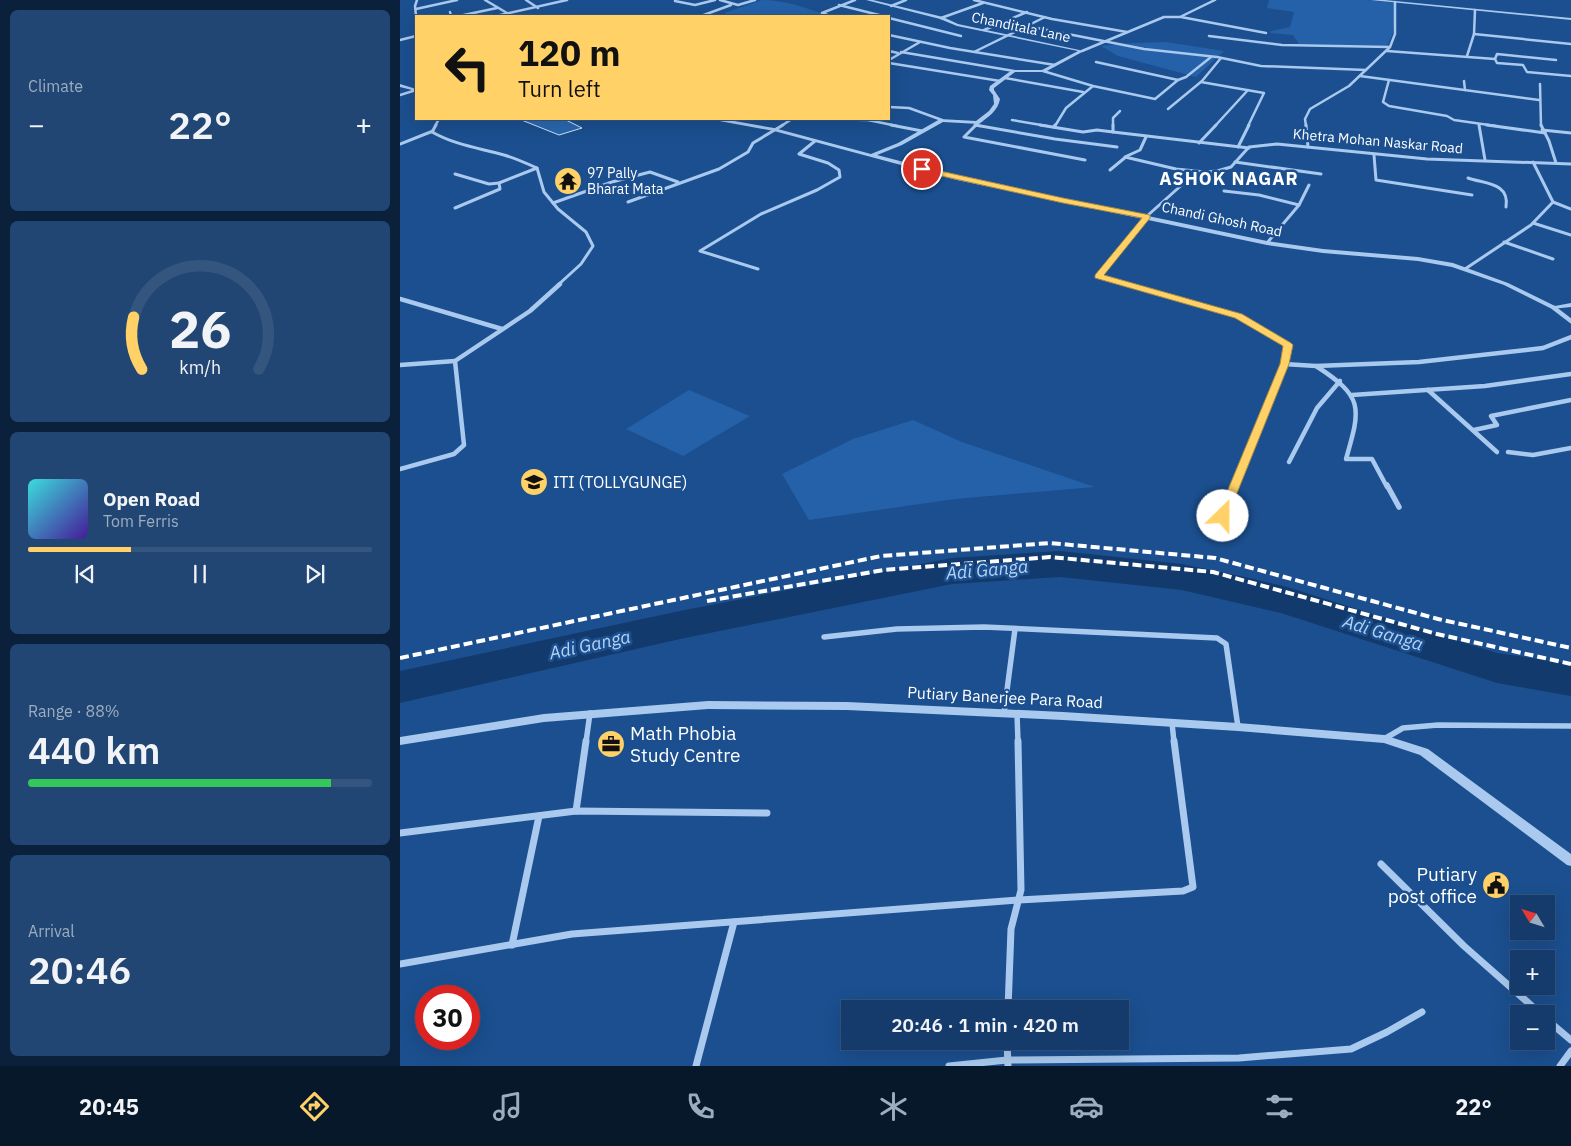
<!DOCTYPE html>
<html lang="en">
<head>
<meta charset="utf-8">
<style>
	body { margin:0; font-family:"IBM Plex Sans",sans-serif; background:#214673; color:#f1f3f6; height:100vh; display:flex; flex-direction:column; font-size:19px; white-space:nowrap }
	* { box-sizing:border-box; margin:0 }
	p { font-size:16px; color:#9dadc1 }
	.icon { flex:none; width:28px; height:28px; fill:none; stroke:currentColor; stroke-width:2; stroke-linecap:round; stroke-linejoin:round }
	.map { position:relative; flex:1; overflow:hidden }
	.side { display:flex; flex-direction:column; gap:10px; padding:10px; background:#0b203b; width:400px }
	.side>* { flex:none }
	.guide { position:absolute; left:15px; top:15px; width:475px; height:105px; border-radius:0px; box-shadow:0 5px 20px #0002,0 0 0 1px #33557e; background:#ffd166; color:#111; overflow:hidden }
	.needle { width:32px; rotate:308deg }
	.buttons { position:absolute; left:1110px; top:895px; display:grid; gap:10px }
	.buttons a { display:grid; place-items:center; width:45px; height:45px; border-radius:0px; background:#143b6b; box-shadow:0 5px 20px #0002,0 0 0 1px #33557e; font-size:25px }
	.speed { position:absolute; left:15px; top:985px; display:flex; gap:10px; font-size:25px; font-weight:700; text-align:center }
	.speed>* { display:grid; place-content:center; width:65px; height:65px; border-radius:50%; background:#143b6b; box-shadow:0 5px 20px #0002,0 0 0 1px #33557e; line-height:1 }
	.speed .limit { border:8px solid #d22; background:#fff; color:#111 }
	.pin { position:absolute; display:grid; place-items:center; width:42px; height:42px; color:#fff; margin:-21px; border:2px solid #fff; border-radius:50%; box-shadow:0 1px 5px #0007 }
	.me { position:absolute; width:55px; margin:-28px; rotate:23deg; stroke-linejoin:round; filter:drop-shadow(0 0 4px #0008) }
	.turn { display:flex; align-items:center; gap:18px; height:105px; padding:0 20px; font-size:22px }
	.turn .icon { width:65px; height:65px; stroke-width:2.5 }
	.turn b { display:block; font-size:35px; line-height:42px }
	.big { font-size:38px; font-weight:600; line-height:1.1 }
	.side .widget { flex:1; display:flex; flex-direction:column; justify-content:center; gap:8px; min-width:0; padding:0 18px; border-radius:8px; background:#214673 }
	.side .dial { align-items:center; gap:0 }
	.dial svg { height:130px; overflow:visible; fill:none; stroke:#33557e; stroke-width:7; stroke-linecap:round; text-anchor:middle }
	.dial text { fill:#f1f3f6; stroke:none }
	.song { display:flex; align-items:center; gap:15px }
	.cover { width:60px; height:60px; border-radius:8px; background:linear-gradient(135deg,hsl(180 70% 55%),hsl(260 70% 35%)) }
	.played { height:5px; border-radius:2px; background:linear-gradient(90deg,#ffd166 30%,#33557e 30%) }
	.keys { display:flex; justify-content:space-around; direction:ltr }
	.heat { display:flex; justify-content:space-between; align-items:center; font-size:28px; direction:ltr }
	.charge { height:8px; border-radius:4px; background:linear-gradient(90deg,#34c759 88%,#33557e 0) }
	.trip { position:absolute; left:441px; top:1000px; width:288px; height:50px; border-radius:0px; background:#143b6b; box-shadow:0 5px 20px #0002,0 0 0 1px #33557e; font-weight:600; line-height:50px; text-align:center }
	.tab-bar { display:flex; height:80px; justify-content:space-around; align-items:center; background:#08182b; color:#9dadc1 }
	.tab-bar .icon { width:35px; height:35px }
	.tab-bar .on { color:#ffd166 }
	.tab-bar b { font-size:22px; color:#f1f3f6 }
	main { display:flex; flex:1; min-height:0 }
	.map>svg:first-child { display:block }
</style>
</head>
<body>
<main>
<section class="side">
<div class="widget"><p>Climate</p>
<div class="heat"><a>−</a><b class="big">22°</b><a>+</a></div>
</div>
<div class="widget dial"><svg viewBox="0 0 100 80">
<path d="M14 69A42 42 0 1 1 86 69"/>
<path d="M14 69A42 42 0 0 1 9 37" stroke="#ffd166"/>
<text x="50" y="56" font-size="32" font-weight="700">26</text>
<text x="50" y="72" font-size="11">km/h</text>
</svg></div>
<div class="widget">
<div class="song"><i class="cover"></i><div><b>Open Road</b><p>Tom Ferris</p></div></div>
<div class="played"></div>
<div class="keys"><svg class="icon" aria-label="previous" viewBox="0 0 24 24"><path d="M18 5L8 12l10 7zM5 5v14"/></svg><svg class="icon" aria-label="pause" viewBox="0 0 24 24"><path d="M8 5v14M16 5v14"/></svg><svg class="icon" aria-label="next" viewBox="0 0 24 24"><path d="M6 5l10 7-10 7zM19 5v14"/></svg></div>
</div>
<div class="widget"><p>Range · 88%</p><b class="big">440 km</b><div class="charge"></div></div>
<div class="widget"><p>Arrival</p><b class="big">20:46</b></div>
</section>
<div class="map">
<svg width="1171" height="1066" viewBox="0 0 1171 1066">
	<rect width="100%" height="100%" fill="#1b4f8f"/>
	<!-- green -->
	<g fill="#2461a8">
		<path d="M362 0C385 0 407 8 429 16H331L324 13Z"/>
		<polygon points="869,0 965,0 996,3 993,33 987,46 899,44 893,35 870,33 871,31 890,27 894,12 867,8"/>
		<polygon points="766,42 824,51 796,77 718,56 701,46 732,43"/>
		<polygon points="289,390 350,416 283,456 226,429"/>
		<polygon points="513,420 562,442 695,487 555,499 409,520 382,474 453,439"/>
	</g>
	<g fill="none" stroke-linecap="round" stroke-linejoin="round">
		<!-- river -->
		<polygon fill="#123a6d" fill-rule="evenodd" points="660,551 782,564 845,577 887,587 1097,653 1171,664 1171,696 1097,683 881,613 782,590 660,577 552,584 280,639 0,703 0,671 280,611 552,558"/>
	</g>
	<!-- building -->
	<polygon fill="#2a66ad" stroke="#cfe3fa" points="119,119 164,119 182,128 159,135"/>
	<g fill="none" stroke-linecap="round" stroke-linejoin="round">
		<!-- minor-far4 -->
		<g stroke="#a9c9ee" stroke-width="2.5">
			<polyline points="85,0 107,13"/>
			<polyline points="126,0 138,8"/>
			<polyline points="320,0 338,5 355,0"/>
			<polyline points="574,0 652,19 727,32"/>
			<polyline points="275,1 295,5 315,0"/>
			<polyline points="439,5 483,16"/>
			<polyline points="491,6 506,0"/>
			<polyline points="16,9 57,0"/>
			<polyline points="50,12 51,16"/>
			<polyline points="16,16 15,6 17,0"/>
			<polyline points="59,16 97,8"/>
			<polyline points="96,16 167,0"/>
			<polyline points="301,16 331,5"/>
			<polyline points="430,16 422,13 455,0"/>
			<polyline points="781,17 866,33"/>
			<polyline points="489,18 561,36"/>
			<polyline points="541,18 583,3"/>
			<polyline points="627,26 744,49 817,57 861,66 966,70"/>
			<polyline points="584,30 627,12"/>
			<polyline points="1074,34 1171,44"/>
			<polyline points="489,35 550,48 655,65"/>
			<polyline points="809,36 882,45 990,47"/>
			<polyline points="0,40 16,36"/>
			<polyline points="489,51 498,53"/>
			<polyline points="682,51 764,17 780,17 815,0"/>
			<polyline points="987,51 1095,59"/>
			<polyline points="501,52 614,71"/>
			<polyline points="574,52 645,17"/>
			<polyline points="1067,56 1074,34 1075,10"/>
			<polyline points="489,60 520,42"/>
			<polyline points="1156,60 1097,54 1095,59 1097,63 1123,65 1127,72 1171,76"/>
			<polyline points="489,63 600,81"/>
			<polyline points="643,71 693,86 755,99 778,80 696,62"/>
			<polyline points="960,76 1139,100"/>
			<polyline points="605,78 683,92"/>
			<polyline points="778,80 786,77 811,57"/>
			<polyline points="989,80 983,102 989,106 1047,116 1054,120 1096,126"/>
			<polyline points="1064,81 1065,90"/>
			<polyline points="801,82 864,93 848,126"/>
			<polyline points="1140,84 1141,126"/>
			<polyline points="0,95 16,90"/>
			<polyline points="489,107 509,108 542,120"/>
			<polyline points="768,109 802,81 821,58"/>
			<polyline points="423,119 468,120 497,126"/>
			<polyline points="612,120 647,126"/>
			<polyline points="575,125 580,126"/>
			<polyline points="35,126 39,119"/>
			<polyline points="381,126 392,119"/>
			<polyline points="575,126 577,124"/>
			<polyline points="655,126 666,108 693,86"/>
			<polyline points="713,126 713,118 720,111"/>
			<polyline points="815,126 848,90"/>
			<polyline points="906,126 905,119 910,109 949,86 990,47 995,34 995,2"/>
		</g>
		<!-- minor-far3 -->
		<g stroke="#a9c9ee" stroke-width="3">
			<path d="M36 125 32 132C55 145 79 148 104 155 115 158 126 163 137 168L144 192 158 209 186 232 193 246 181 264 158 285"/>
			<polyline points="491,125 522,131"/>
			<polyline points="575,125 655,139 717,147"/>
			<polyline points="576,125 564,137 685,160"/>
			<polyline points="640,125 683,132 697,130 713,132 713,125"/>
			<polyline points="906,125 908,147"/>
			<polyline points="1079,125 1085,160"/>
			<polyline points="1087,125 1145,133"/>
			<polyline points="1141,125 1149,141 1156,163"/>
			<polyline points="654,127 655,125"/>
			<polyline points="1142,130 1171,133"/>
			<polyline points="713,132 849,148"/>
			<polyline points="799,143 816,125"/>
			<polyline points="0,144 33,131"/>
			<polyline points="838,147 849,125"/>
			<polyline points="974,155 976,180 1072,195"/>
			<polyline points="725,157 776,169 805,172 817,171 831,167 849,147 877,144 1027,159 1171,164"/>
			<polyline points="835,162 921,174"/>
			<polyline points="710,170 727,156 740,150 746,137"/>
			<polyline points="55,174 89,184 99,183"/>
			<path d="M1068 178C1084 184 1110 182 1106 207"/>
			<polyline points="824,191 859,195 899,205"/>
			<polyline points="228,202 319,169 348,152 353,143 383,125"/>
			<polyline points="1153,202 1171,209"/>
			<polyline points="153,203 212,182 250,172 278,182"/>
			<polyline points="55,208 100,189 99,183 137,168"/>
			<polyline points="1133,223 1171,235"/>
			<polyline points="1104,242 1153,259"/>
			<polyline points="867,243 899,205 909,185"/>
			<polyline points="358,269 300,251 361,214 417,190 440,177 439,170 428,163 399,154 415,141"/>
			<polyline points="1065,269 1131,225 1153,202 1133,162"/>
			<polyline points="729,285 698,276 747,216 785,182 793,171"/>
		</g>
		<!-- minor-far2 -->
		<g stroke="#a9c9ee" stroke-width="4.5">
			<polyline points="725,284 838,316 888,345 884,364 835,487"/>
			<polyline points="0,299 102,329"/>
			<polyline points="1154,308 1171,321"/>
			<polyline points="884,364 916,366 1019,362 1143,348 1171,337"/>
			<polyline points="0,365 55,361"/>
			<path d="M916 366C964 397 961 407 946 459H972L987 487"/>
			<polyline points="1028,390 1097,452"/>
			<polyline points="952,395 1085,386 1171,374"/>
			<polyline points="1074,430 1097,425 1091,416 1171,400"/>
			<polyline points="1108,452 1133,455 1171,448"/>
			<polyline points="889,462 917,408 940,381"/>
			<polyline points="0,469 54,454 64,445 55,361 130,311 160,284"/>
		</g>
		<!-- minor-far1 -->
		<g stroke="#a9c9ee" stroke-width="5.5">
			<polyline points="987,485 999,507"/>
			<polyline points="823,516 835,485"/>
			<polyline points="424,637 497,629 584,627 817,638 826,644 838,727"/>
			<polyline points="604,713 615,629"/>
			<polyline points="617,714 618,742"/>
			<polyline points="772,723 774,742"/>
			<polyline points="984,739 1003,728 1038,725 1171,726"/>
			<polyline points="186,742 190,713"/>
		</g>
		<!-- minor -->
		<g stroke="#a9c9ee" stroke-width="7">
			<polyline points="176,811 186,741"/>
			<polyline points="0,833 176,811 367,813"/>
			<polyline points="981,864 1064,946 1141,1014"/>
			<polyline points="112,945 139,816"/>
			<polyline points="0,964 172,934 619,900 783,891 793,887 774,741"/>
			<polyline points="608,1009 611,929 621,890 618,741"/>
			<polyline points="1146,1019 1171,1040"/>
			<polyline points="607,1041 608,1066"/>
			<polyline points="296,1066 334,922"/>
			<polyline points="549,1066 607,1060 839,1058 951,1049 987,1032 1022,1012"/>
			<polyline points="1160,1066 1171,1051"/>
		</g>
		<!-- tertiary -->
		<g fill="#a9c9ee" fill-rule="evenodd">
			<path d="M466 0H473L543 17 558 24 684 51 645 72H615L594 88V90L600 99C598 111 588 117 579 124L543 122 502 145 477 155 557 176 867 241 923 249 1018 257 1053 263 1108 283 1155 306 1171 303V307L1152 309 1104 285 1052 267 1018 261 923 253 867 245 557 180 374 131 314 120V119H323L374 128 471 154 498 143 540 119 576 121 589 111 594 104 593 95 589 90 590 86 612 70H642L678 51 557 26 540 19Z"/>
			<polygon points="970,0 985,0 1171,18 1171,20"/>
			<polygon points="0,84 16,89 16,91 0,87"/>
			<polygon points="308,701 447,702 663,712 838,723 984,735 1028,749 1171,854 1171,866 1167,865 1020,755 984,743 838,731 663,720 447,710 308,709 144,722 0,745 0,737 144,714"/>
		</g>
		<!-- rail -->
		<g stroke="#fff" stroke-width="4" stroke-dasharray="9 4" stroke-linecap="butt">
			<polyline points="307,601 484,570 650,557 813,572 1037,634 1171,664"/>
			<polyline points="0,658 481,556 650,543 815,558 1038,619 1171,648"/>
		</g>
	</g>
	<!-- route -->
	<polygon fill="#ffd166" stroke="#a68842" points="522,167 663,198 750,215 750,218 704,275 842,314 891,343 893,345 889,364 827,518 819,518 817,516 880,364 883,346 835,318 695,278 695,275 742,218 663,203 519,171 519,168"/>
	<!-- icons -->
	<defs>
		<g id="temple-disc" transform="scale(1.4375)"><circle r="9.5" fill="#ffd166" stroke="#1b4f8f"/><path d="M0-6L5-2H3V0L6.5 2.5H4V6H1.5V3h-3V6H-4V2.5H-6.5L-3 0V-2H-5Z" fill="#111"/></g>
		<g id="school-disc" transform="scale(1.4375)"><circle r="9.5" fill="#ffd166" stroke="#1b4f8f"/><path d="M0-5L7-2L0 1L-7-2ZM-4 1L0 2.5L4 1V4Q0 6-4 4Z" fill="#111"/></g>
		<g id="office-disc" transform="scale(1.4375)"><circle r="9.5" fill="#ffd166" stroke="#1b4f8f"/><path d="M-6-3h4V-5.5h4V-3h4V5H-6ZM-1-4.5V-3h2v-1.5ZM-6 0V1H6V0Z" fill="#111"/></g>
		<g id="civic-disc" transform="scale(1.4375)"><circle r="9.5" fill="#ffd166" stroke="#1b4f8f"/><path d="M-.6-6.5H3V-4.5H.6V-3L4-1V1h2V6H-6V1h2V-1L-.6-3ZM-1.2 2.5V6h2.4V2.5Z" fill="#111"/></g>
	</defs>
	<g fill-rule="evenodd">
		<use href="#temple-disc" x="168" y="181"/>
		<use href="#school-disc" x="134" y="482"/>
		<use href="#office-disc" x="211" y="744"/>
		<use href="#civic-disc" x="1096" y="885"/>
	</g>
	<g text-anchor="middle" stroke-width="5" stroke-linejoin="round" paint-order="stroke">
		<!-- far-street labels -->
		<g font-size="14" fill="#fff" stroke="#1b4f8f">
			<text transform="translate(621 27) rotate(12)" y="5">Chanditala Lane</text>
			<text transform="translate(978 141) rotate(5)" y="5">Khetra Mohan Naskar Road</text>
			<text transform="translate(822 219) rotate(12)" y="5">Chandi Ghosh Road</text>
		</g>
		<!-- far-poi labels -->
		<g font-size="14" fill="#fff" stroke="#1b4f8f" text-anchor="start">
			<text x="187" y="178">97 Pally<tspan x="187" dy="16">Bharat Mata</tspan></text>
		</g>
		<!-- poi labels -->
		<g font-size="16" fill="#fff" stroke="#1b4f8f" text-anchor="start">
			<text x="153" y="488">ITI (TOLLYGUNGE)</text>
		</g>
		<!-- street labels -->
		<g font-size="16" fill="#fff" stroke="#1b4f8f">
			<text transform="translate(605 697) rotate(3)" y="6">Putiary Banerjee Para Road</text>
		</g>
		<!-- far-district labels -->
		<g font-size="18" font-weight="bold" letter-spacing="1" fill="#fff" stroke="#1b4f8f">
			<text x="829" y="185">ASHOK NAGAR</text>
		</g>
		<!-- water labels -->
		<g font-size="18" font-style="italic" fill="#b5d3f5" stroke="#1b4f8f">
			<text transform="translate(587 570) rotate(-5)" y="6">Adi Ganga</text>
			<text transform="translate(983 633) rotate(17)" y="6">Adi Ganga</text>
			<text transform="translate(190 645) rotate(-12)" y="6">Adi Ganga</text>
		</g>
		<!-- near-poi labels -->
		<g font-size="19" fill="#fff" stroke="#1b4f8f" text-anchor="start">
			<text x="230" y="740">Math Phobia<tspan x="230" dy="22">Study Centre</tspan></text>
			<text x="1077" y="881" text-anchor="end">Putiary<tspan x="1077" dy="22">post office</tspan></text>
		</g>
	</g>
</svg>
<div class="buttons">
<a><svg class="needle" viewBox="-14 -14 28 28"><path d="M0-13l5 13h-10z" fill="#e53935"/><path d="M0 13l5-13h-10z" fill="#9dadc1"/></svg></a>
<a>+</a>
<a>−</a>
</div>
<div class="speed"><div class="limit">30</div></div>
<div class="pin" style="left:522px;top:169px;background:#d93025"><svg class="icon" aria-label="arrive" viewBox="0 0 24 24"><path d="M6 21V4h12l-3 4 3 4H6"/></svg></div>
<svg class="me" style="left:823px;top:516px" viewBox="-20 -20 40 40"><circle r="19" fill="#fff"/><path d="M0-13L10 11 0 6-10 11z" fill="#ffd166"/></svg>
<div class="trip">20:46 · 1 min · 420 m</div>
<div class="guide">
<div class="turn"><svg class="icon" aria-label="left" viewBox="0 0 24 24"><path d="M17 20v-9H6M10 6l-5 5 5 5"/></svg><div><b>120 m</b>Turn left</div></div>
</div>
</div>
</main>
<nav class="tab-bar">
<b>20:45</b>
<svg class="icon on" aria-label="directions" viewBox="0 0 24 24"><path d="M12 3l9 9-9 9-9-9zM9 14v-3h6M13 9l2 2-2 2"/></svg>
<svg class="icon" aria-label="music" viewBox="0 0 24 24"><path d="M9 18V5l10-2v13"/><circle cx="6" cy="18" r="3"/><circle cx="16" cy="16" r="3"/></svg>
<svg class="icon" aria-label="phone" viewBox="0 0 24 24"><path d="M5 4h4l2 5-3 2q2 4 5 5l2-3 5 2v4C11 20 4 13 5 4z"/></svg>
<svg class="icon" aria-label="climate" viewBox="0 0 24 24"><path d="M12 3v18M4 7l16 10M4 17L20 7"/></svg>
<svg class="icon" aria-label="car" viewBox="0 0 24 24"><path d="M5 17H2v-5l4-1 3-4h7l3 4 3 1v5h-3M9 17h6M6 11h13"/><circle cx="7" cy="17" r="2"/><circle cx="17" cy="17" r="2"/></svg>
<svg class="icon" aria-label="filters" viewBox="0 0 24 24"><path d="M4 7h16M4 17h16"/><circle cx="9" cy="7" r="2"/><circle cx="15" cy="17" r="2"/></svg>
<b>22°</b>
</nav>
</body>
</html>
